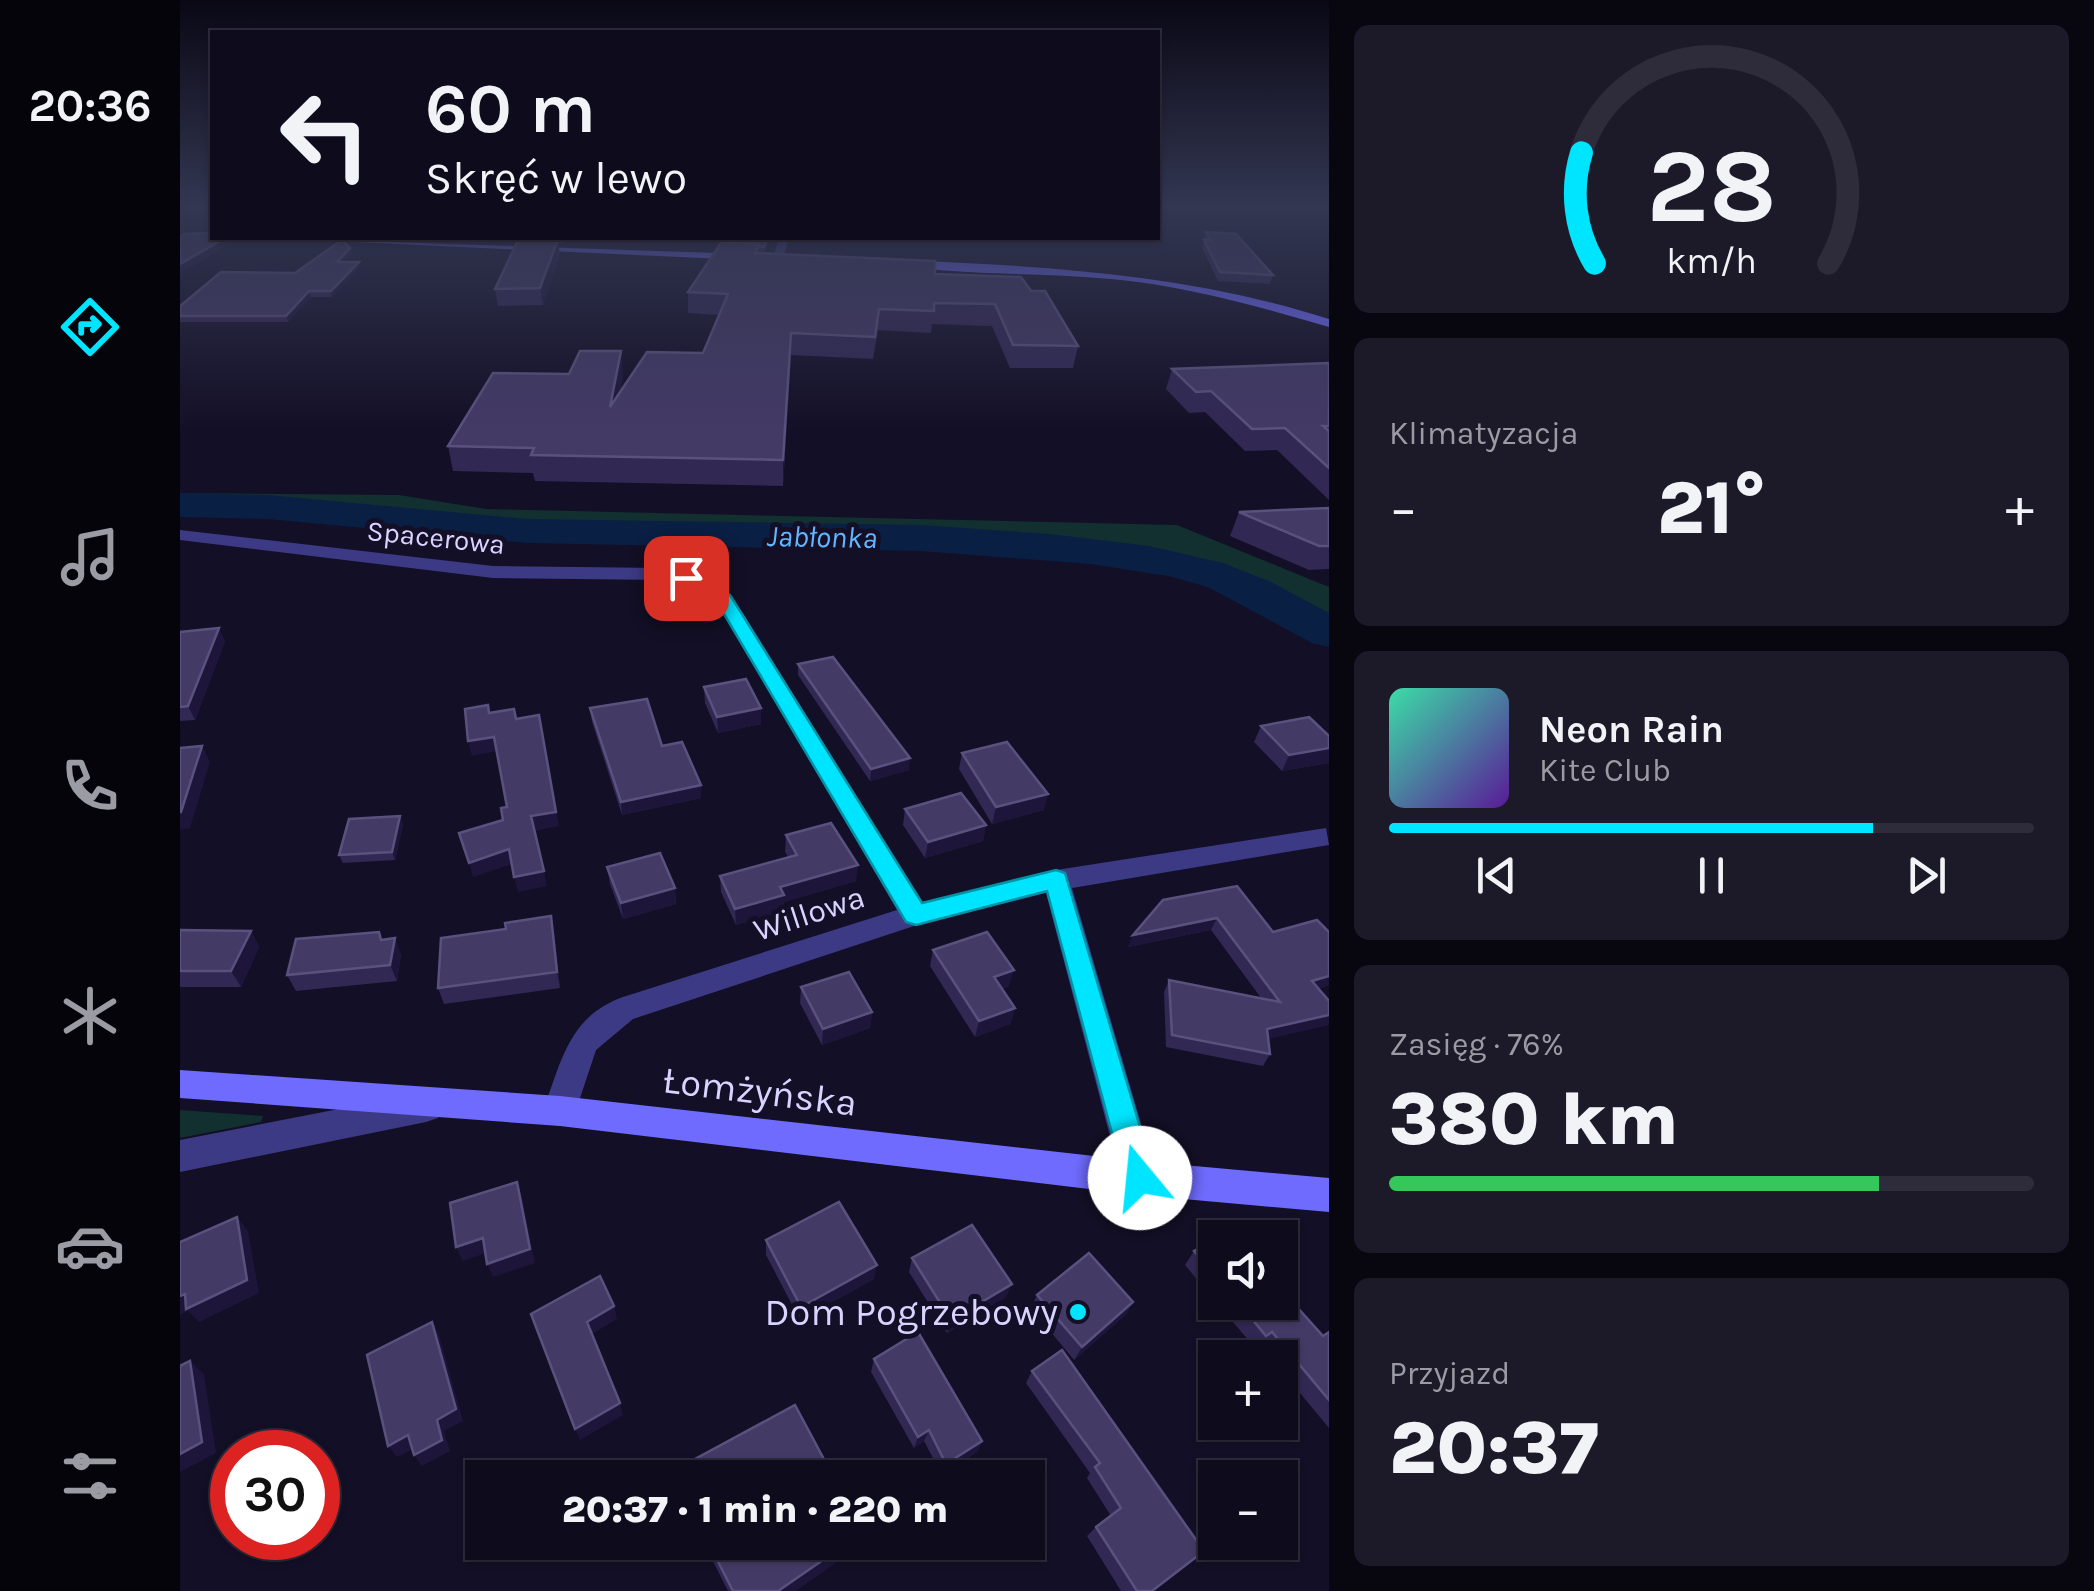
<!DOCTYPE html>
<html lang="pl">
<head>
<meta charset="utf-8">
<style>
	body { margin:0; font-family:Karla,sans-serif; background:#1c1929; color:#f1f3f6; height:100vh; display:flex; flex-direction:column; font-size:38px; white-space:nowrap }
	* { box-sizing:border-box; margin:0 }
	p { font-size:32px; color:#9b9ba3 }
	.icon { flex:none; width:55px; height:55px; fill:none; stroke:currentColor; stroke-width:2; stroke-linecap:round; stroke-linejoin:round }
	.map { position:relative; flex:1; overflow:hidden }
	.sheet { display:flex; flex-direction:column; gap:25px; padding:25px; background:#08060f; width:765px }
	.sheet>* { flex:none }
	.top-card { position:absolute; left:30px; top:30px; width:950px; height:210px; border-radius:0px; box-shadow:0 2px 8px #0004,0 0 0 2px #2e2b3b; background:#0e0b1c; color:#f1f3f6; overflow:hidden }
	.fabs { position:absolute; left:1018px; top:1220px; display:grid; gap:20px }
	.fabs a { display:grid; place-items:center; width:100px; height:100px; border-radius:0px; background:#0e0b1c; box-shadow:0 2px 8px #0004,0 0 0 2px #2e2b3b; font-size:50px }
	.speed { position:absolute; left:30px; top:1430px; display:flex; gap:20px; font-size:50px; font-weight:700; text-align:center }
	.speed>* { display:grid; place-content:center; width:130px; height:130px; border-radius:50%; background:#0e0b1c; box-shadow:0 2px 8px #0004,0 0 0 2px #2e2b3b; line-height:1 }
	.speed .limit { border:15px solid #d22; background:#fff; color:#111 }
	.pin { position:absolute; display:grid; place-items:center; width:85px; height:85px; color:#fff; margin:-42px; border-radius:20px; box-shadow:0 5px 15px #0006 }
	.me { position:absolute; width:110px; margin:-55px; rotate:343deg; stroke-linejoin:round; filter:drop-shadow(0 0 8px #0008) }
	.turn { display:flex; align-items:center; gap:35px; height:210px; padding:0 50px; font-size:45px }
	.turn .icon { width:130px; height:130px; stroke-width:2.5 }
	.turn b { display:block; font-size:70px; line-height:85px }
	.big { font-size:75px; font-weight:800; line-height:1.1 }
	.sheet .tile { flex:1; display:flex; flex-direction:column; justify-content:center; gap:15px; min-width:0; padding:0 35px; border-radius:15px; background:#1c1929 }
	.sheet .dial { align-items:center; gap:0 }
	.dial svg { height:260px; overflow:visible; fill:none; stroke:#2e2b3b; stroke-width:7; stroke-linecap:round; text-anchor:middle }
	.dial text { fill:#f1f3f6; stroke:none }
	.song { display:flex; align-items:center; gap:30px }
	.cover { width:120px; height:120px; border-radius:15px; background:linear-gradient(135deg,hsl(160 70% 55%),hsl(270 70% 35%)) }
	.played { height:10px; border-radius:5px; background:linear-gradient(90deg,#00e5ff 75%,#2e2b3b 75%) }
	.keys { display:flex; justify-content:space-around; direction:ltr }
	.heat { display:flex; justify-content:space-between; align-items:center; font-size:55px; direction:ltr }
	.charge { height:15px; border-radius:8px; background:linear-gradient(90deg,#34c759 76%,#2e2b3b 0) }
	.trip { position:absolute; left:285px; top:1460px; width:580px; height:100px; border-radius:0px; background:#0e0b1c; box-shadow:0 2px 8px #0004,0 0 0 2px #2e2b3b; font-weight:800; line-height:100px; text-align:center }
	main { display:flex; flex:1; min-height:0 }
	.dock { display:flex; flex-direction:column; width:180px; justify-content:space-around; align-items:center; background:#06040b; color:#9b9ba3 }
	.dock .icon { width:70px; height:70px }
	.dock .on { color:#00e5ff }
	.dock b { font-size:45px; color:#f1f3f6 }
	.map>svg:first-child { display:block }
</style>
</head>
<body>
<main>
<nav class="dock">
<b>20:36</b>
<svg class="icon on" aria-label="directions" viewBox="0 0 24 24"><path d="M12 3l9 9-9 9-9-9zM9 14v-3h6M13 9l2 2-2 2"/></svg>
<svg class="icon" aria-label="music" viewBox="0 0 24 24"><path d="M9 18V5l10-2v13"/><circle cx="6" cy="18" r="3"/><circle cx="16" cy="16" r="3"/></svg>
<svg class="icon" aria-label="phone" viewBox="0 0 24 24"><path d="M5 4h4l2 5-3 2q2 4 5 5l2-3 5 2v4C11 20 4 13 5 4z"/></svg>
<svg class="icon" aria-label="climate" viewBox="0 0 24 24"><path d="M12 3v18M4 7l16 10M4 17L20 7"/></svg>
<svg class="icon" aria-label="car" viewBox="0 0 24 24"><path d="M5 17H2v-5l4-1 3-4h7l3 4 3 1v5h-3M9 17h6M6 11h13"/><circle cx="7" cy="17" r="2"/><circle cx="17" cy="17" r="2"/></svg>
<svg class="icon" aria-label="filters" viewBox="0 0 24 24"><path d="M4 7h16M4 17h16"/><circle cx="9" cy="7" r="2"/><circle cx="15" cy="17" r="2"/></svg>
</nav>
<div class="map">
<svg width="1149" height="1591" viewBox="0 0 1149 1591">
	<rect width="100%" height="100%" fill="#130f26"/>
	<!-- green -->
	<g fill="#12302f">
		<path d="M0 493 219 495 306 509 997 525 1149 587V621L1061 573 990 554 853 537 305 524C258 520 212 510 165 505 110 499 55 499 0 499Z"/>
		<polygon points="0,1110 83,1116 81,1122 0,1138"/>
	</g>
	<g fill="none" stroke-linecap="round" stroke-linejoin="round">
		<!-- river -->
		<polygon fill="#0a1f44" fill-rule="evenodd" points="0,493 87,495 347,519 740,525 870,534 969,546 1043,563 1091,582 1149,613 1149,647 1132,643 1028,587 988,576 910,564 740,551 347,543 87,519 0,517"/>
		<!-- street -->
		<g fill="#3d3a85" fill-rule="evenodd">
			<polygon points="599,238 609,238 603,258 598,261 593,258"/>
			<path d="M0 530 313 566 484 568 533 582 563 613 742 903 876 870 1146 828 1149 845 892 888 977 1178 971 1190 959 1195 947 1190 941 1178 866 893 737 925 453 1019 416 1050 392 1122 380 1126 368 1122 363 1111C381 1062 389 1016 443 997L717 910 543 613 519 591 484 580 313 578 0 540Z"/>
			<polygon points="246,1092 258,1096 263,1107 258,1118 246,1122 0,1172 0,1140"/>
		</g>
		<!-- secondary -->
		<g fill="#6f6bff" fill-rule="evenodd">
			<polygon points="87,238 566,254 571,257 566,260"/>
			<path d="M720 260C866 266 1009 274 1149 319V327C1076 306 1007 286 931 279 860 272 786 276 716 265Z"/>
			<polygon points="0,1070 380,1096 959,1161 1149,1178 1149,1212 959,1195 380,1126 0,1098"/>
		</g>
	</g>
	<!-- wall -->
	<g fill="#312854">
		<polygon points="1026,232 1093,275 1090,284 1038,281 1022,248"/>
		<polygon points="339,238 385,238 383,244 378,243 380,255 363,305 318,306 315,289"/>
		<polygon points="590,238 584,252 579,252 579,254 755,274 851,291 898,346 893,368 830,368 812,326 752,324 751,333 698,330 693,359 611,355 603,486 355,481 353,473 273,471 268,446 443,374 440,392 523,353 539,315 508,313 508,292 550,243"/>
		<polygon points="170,248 172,253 164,262 180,267 152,297 131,297 108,322 0,322 0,306 115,273"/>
		<polygon points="1149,363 1149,500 1097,450 1065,451 1025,412 1009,413 986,389 992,369"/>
		<polygon points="1149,508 1149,569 1129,570 1050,536 1059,512"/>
		<polygon points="0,632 45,641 15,720 0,721"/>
		<polygon points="618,664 729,770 690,781 618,675"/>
		<polygon points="524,687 581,708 581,724 538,733 525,703"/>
		<polygon points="410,708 482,746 521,785 521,798 442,815 412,722"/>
		<polygon points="1081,726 1149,736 1149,763 1102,771 1074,742"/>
		<polygon points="782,753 864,810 812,824 779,769"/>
		<polygon points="725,809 806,825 803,841 745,858 723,825"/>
		<polygon points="223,824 215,860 163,863 159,855"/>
		<polygon points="606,835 676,881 604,902 604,911 556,925 541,892 540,876 608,857 605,852"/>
		<polygon points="427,867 495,888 496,904 443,919 430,884"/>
		<polygon points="983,900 1093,932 1149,932 1149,985 1138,989 1088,1039 1090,1054 1083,1066 986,1047 984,992 989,980 1081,998 1031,930 948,947"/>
		<polygon points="0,930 71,931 79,947 61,987 0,987"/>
		<polygon points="199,932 202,940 221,954 217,981 116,991 107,975"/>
		<polygon points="374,933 380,988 264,1004 258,988"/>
		<polygon points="753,950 829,986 822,989 835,1008 830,1024 795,1037 750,966"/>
		<polygon points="621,987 692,1012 690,1028 642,1045 620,1003"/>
		<polygon points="1035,1238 1035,1301 1005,1265 1014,1251"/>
		<polygon points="586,1240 694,1279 620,1320 586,1255"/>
		<polygon points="732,1258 826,1297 767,1333 729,1272"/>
		<polygon points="857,1295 953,1302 945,1315 894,1360 851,1308"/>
		<polygon points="1036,1302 1100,1302 1143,1336 1149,1332 1149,1428 1100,1369 1100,1358 1090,1358 1080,1345 1075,1348"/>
		<polygon points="882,1350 972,1591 941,1591 907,1536 916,1527 931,1516 907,1478 910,1473 846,1383 852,1371"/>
		<polygon points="694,1359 802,1441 797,1452 762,1475 744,1441 734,1448 691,1372"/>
		<polygon points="523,1542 680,1542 679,1546 615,1591 548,1591"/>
	</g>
	<!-- shaded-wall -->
	<g fill="#1d163a">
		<polygon points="45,238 60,238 0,274 0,264"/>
		<polygon points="378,239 380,255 363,305 360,288"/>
		<polygon points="170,248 172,253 159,267 157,262"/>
		<polygon points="179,262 180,267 152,297 151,291"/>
		<polygon points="129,291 131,297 108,322 106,316"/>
		<polygon points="611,333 611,355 603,486 603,460"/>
		<polygon points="441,351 443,374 432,432 430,407"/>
		<polygon points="39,628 45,641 15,720 8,706"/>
		<polygon points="581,708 581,724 538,733 537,717"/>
		<polygon points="362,730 379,826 354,831 351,816"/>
		<polygon points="314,737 317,751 292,756 288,741"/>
		<polygon points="22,746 30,762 10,828 0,830 0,812"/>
		<polygon points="1149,748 1149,763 1102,771 1109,755"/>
		<polygon points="730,758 729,770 690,781 691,769"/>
		<polygon points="521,785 521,798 442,815 441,802"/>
		<polygon points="868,794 864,810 812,824 816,807"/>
		<polygon points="220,816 223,824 215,860 212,852"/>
		<polygon points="806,825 803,841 745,858 748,842"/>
		<polygon points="329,849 332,864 293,877 289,863"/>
		<polygon points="678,865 676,881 604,902 604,911 556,925 555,909 600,887"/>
		<polygon points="364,871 367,886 338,892 334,877"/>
		<polygon points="495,888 496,904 443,919 441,903"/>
		<polygon points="371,916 374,933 380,988 377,972"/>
		<polygon points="1037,918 1031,930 948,947 953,935"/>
		<polygon points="71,931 79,947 61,987 51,971"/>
		<polygon points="215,938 221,954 217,981 210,965"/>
		<polygon points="834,970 829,986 809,993 814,977"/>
		<polygon points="1149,976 1149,985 1124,993 1132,981"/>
		<polygon points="835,1008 830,1024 795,1037 799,1021"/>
		<polygon points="692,1012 690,1028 642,1045 643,1029"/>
		<polygon points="1149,1015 1149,1025 1080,1041 1087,1029"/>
		<polygon points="337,1182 342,1197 355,1263 313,1277 307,1264"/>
		<polygon points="57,1217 68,1231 79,1293 19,1322 8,1311 0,1315 0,1296"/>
		<polygon points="303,1238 309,1252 283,1261 276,1247"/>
		<polygon points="697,1265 694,1279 620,1320 621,1307"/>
		<polygon points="832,1284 826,1297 767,1333 771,1320"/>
		<polygon points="953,1302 945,1315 894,1360 902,1347"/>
		<polygon points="434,1306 437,1319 411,1335 407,1322"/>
		<polygon points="252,1322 259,1335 283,1421 264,1431 270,1451 242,1466 234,1455 257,1420"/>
		<polygon points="10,1361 24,1374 36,1453 0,1472 0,1454"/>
		<polygon points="440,1403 443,1415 400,1440 395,1429"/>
		<polygon points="749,1430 744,1441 734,1448 738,1437"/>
		<polygon points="228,1435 237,1447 217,1457 208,1446"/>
		<polygon points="802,1441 797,1452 762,1475 766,1464"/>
		<polygon points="669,1542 680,1542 679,1546 615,1591 598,1591"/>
	</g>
	<!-- building -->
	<g fill="#433a66" stroke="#5a527e" stroke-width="2.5">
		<polygon points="1026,232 1056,234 1093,275 1040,272 1024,240 1031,240"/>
		<polygon points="32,233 32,238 45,238 0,264 0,237 5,234"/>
		<polygon points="339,238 378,239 360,288 315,289"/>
		<polygon points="554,238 588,238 584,247 578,246 579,244 550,243"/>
		<polygon points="162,240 170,248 157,262 179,262 151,291 129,291 106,316 0,316 0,306 41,272 115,273"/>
		<polygon points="541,243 579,244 575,253 755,261 755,274 841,277 851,291 865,291 898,346 833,345 815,304 754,303 754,311 699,309 695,337 611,333 603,460 351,455 354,448 268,446 313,373 389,374 400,351 441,351 430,407 467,352 523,353 548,294 508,292"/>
		<polygon points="1149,363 1149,426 1143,426 1149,431 1149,468 1105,428 1072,429 1031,391 1016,392 992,369"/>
		<polygon points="1149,508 1149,546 1139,546 1059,512"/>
		<polygon points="39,628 8,706 0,707 0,632"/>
		<polygon points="653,657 730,758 691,769 618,664"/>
		<polygon points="566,679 581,708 537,717 524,687"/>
		<polygon points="467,699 482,746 502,742 521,785 441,802 410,708"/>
		<polygon points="308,705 309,713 334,709 336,719 359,715 376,812 351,816 364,871 334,877 329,849 289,863 279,833 323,820 321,808 327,807 314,737 288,741 285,709"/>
		<polygon points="1129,717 1149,736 1149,748 1109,755 1081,726"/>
		<polygon points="827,742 868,794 816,807 782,753"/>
		<polygon points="22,746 1,812 0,812 0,748"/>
		<polygon points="781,793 806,825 748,842 725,809"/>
		<polygon points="220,816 212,852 159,855 169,819"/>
		<polygon points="651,823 678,865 600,887 604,895 555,909 540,876 617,855 606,835"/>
		<polygon points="480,853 495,888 441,903 427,867"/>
		<polygon points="1057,886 1093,932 1137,920 1149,932 1149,976 1132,981 1149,1001 1149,1015 1087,1029 1090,1054 992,1035 989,980 1100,1002 1037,918 953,935 983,900"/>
		<polygon points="371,916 377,972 258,988 261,938 326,929 325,923"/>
		<polygon points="0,930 71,931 51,971 0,971"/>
		<polygon points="199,932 201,940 215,938 210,965 107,975 116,939"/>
		<polygon points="807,932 834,970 814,977 835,1008 799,1021 753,950"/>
		<polygon points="669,972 692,1012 643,1029 621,987"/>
		<polygon points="337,1182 350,1249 307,1264 303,1238 276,1247 270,1203"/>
		<polygon points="659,1202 697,1265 621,1307 586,1240"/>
		<polygon points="57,1217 67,1280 6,1309 5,1294 0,1296 0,1242"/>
		<polygon points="792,1225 832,1284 771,1320 732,1258"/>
		<polygon points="1048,1229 1055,1238 1036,1238"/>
		<polygon points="1035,1238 1035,1276 1014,1251"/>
		<polygon points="909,1253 953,1302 902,1347 857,1295"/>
		<polygon points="420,1276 434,1306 407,1322 440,1403 395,1429 351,1314"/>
		<polygon points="1100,1288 1143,1336 1149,1332 1149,1400 1092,1332 1086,1336 1058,1302 1100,1302"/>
		<polygon points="252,1322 276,1409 257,1420 262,1440 234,1455 228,1435 208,1446 187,1355"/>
		<polygon points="738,1332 802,1441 766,1464 749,1430 738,1437 694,1359"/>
		<polygon points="882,1350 1024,1551 972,1591 957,1591 916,1527 941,1508 915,1467 920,1463 852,1371"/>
		<polygon points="10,1361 22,1442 0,1454 0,1366"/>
		<polygon points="615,1405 654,1478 494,1478 491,1472"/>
		<polygon points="528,1542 669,1542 598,1591 553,1591"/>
	</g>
	<!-- sky -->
	<linearGradient id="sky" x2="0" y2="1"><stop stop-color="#0a0815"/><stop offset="0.48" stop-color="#333752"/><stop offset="1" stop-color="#333752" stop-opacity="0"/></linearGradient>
	<rect width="1149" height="431" fill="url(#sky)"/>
	<!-- route -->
	<polygon fill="#00e5ff" stroke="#0095a6" stroke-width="2.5" points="506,573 550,595 742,903 876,870 885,873 975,1178 971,1189 960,1193 948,1189 944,1178 867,891 736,925 726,922 537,602 498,578"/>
	<!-- markers -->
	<circle fill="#00e5ff" stroke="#130f26" stroke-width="4" cx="898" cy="1312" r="10"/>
	<g text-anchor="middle" stroke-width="10" stroke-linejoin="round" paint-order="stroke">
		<!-- far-street labels -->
		<g font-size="28" fill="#d9d4ff" stroke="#130f26">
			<text transform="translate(256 537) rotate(6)" y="10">Spacerowa</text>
		</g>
		<!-- far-water labels -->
		<g font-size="30" font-style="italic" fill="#62b6ff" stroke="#130f26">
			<text transform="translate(642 537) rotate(1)" y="10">Jabłonka</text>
		</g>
		<!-- street labels -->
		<g font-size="32" fill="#d9d4ff" stroke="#130f26">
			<text transform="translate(629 913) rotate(-18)" y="11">Willowa</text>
		</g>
		<!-- near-street labels -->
		<g font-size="38" fill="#d9d4ff" stroke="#130f26">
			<text transform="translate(580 1091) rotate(7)" y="13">Łomżyńska</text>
		</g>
		<!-- near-poi labels -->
		<g font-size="38" fill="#d9d4ff" stroke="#130f26" text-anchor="end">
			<text x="878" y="1325">Dom Pogrzebowy</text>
		</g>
	</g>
</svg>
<div class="fabs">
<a><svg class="icon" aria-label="sound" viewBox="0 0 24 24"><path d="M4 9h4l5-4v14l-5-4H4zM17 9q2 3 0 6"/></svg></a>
<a>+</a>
<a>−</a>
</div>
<div class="speed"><div class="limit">30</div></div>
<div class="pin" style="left:506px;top:578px;background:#d93025"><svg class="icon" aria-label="arrive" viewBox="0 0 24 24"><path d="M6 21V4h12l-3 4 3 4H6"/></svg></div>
<svg class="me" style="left:960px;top:1178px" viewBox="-20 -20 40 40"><circle r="19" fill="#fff"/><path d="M0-13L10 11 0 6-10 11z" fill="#00e5ff"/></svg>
<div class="trip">20:37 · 1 min · 220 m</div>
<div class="top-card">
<div class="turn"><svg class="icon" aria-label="left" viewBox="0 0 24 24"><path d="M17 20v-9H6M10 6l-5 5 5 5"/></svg><div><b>60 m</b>Skręć w lewo</div></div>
</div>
</div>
<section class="sheet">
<div class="tile dial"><svg viewBox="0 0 100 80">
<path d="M14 69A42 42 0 1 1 86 69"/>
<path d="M14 69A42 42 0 0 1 10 35" stroke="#00e5ff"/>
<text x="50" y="56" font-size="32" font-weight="700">28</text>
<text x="50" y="72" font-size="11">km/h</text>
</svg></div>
<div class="tile"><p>Klimatyzacja</p>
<div class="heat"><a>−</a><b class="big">21°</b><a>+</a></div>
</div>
<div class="tile">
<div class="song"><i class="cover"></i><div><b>Neon Rain</b><p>Kite Club</p></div></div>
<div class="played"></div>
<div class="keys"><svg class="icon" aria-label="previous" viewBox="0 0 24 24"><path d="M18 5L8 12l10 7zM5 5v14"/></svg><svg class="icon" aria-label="pause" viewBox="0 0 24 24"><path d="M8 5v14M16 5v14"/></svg><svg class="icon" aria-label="next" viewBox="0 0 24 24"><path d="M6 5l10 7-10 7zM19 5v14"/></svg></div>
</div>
<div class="tile"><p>Zasięg · 76%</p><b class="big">380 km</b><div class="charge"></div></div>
<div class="tile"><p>Przyjazd</p><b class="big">20:37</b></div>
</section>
</main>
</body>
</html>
